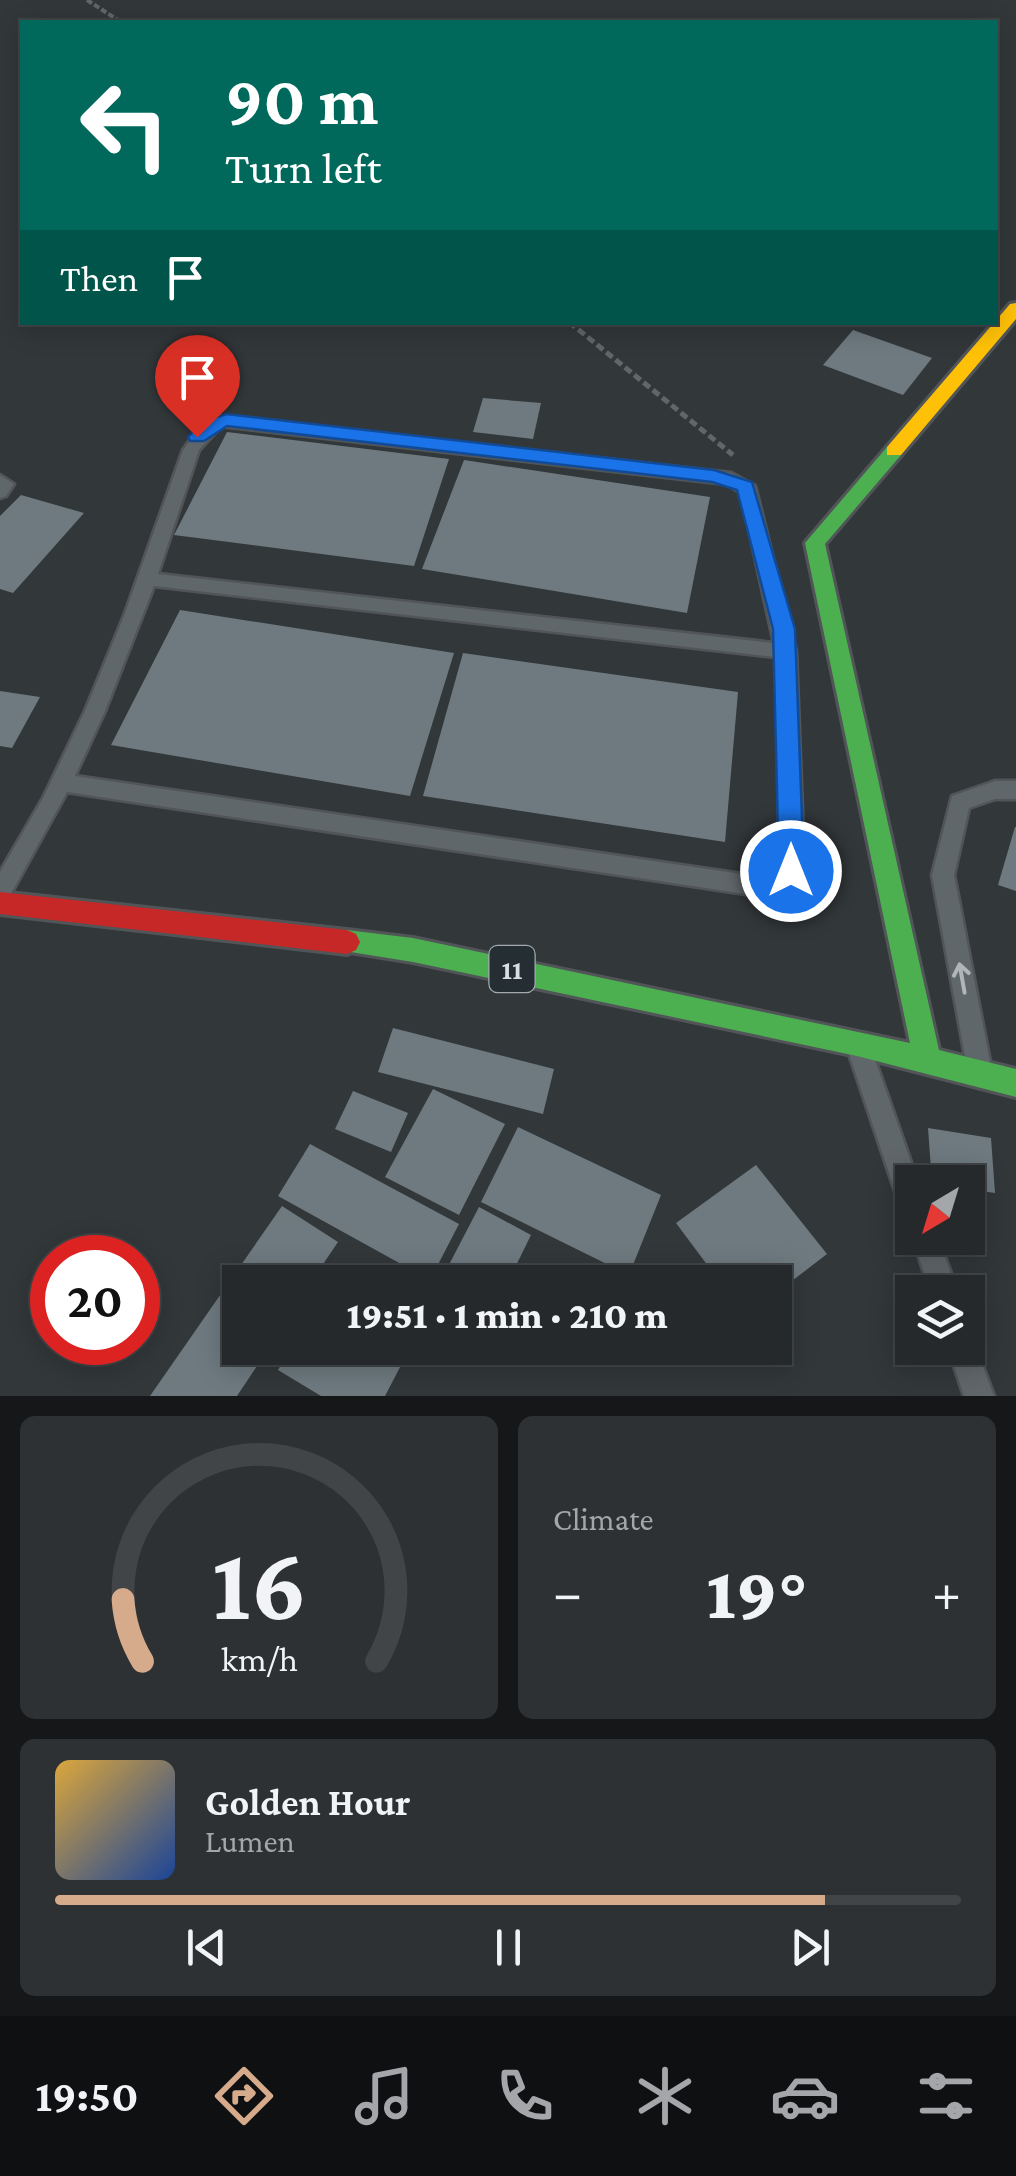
<!DOCTYPE html>
<html lang="en">
<head>
<meta charset="utf-8">
<style>
	body { margin:0; font-family:"Crimson Pro",serif; background:#2e3134; color:#f1f3f6; height:100vh; display:flex; flex-direction:column; font-size:38px; white-space:nowrap }
	* { box-sizing:border-box; margin:0 }
	p { font-size:32px; color:#a4a6a9 }
	.icon { flex:none; width:55px; height:55px; fill:none; stroke:currentColor; stroke-width:2; stroke-linecap:round; stroke-linejoin:round }
	.map { position:relative; height:1396px; overflow:hidden }
	.details { display:flex; flex-direction:column; gap:20px; padding:20px; background:#151718; flex:1 }
	.details>* { flex:none }
	.hud { position:absolute; left:20px; top:20px; width:978px; height:305px; border-radius:0px; box-shadow:0 5px 25px #0003,0 0 0 2px #424548; background:#00695c; color:#fff; overflow:hidden }
	.needle { width:65px; rotate:218deg }
	.buttons { position:absolute; left:895px; top:1165px; display:grid; gap:20px }
	.buttons a { display:grid; place-items:center; width:90px; height:90px; border-radius:0px; background:#26292c; box-shadow:0 5px 25px #0003,0 0 0 2px #424548; font-size:50px }
	.speed { position:absolute; left:30px; top:1235px; display:flex; gap:20px; font-size:50px; font-weight:700; text-align:center }
	.speed>* { display:grid; place-content:center; width:130px; height:130px; border-radius:50%; background:#26292c; box-shadow:0 5px 25px #0003,0 0 0 2px #424548; line-height:1 }
	.speed .limit { border:15px solid #d22; background:#fff; color:#111 }
	.pin { position:absolute; display:grid; place-items:center; width:85px; height:85px; color:#fff; margin:-102px -42px; border-radius:50% 50% 50% 0; rotate:-45deg; box-shadow:0 0 10px #0007 }
	.pin .icon { rotate:45deg }
	.me { position:absolute; width:110px; margin:-55px; rotate:0deg; stroke-linejoin:round; filter:drop-shadow(0 0 8px #0008) }
	.turn { display:flex; align-items:center; gap:35px; height:210px; padding:0 40px; font-size:45px }
	.turn .icon { width:130px; height:130px; stroke-width:2.5 }
	.turn b { display:block; font-size:70px; line-height:85px }
	.then { display:flex; align-items:center; height:95px; padding:0 40px; background:#0003; gap:20px; font-size:38px }
	.big { font-size:75px; font-weight:800; line-height:1.1 }
	.details .tile { flex:1; display:flex; flex-direction:column; justify-content:center; gap:15px; min-width:0; padding:0 35px; border-radius:15px; background:#2e3134 }
	.details .dial { align-items:center; gap:0 }
	.dial svg { height:260px; overflow:visible; fill:none; stroke:#424548; stroke-width:7; stroke-linecap:round; text-anchor:middle }
	.dial text { fill:#f1f3f6; stroke:none }
	.song { display:flex; align-items:center; gap:30px }
	.cover { width:120px; height:120px; border-radius:15px; background:linear-gradient(135deg,hsl(40 70% 55%),hsl(220 70% 35%)) }
	.played { height:10px; border-radius:5px; background:linear-gradient(90deg,#d6ab8b 85%,#424548 85%) }
	.keys { display:flex; justify-content:space-around; direction:ltr }
	.heat { display:flex; justify-content:space-between; align-items:center; font-size:55px; direction:ltr }
	.details .tiles { flex:1; display:grid; gap:20px; grid-template-columns:1fr 1fr }
	.tile:last-child { grid-column:span 2 }
	.trip { position:absolute; left:222px; top:1265px; width:570px; height:100px; border-radius:0px; background:#26292c; box-shadow:0 5px 25px #0003,0 0 0 2px #424548; font-weight:800; line-height:100px; text-align:center }
	.tab-bar { display:flex; height:160px; justify-content:space-around; align-items:center; background:#0f1012; color:#a4a6a9 }
	.tab-bar .icon { width:70px; height:70px }
	.tab-bar .active { color:#d6ab8b }
	.tab-bar b { font-size:45px; color:#f1f3f6 }
	.map>svg:first-child { display:block }
</style>
</head>
<body>
<div class="map">
<svg width="1016" height="1396" viewBox="0 0 1016 1396">
	<rect width="100%" height="100%" fill="#32373a"/>
	<!-- building -->
	<g fill="#6e7a80">
		<polygon points="853,330 932,358 903,395 823,365"/>
		<polygon points="483,398 541,403 533,439 473,432"/>
		<polygon points="227,432 449,459 414,566 174,535"/>
		<polygon points="464,460 710,497 687,613 422,569"/>
		<polygon points="21,495 84,513 13,593 0,589 0,516"/>
		<polygon points="180,610 454,653 410,796 111,745"/>
		<polygon points="463,653 738,692 725,842 423,796"/>
		<polygon points="0,691 40,697 12,748 0,746"/>
		<polygon points="1015,827 1016,827 1016,891 998,885"/>
		<polygon points="393,1028 554,1069 543,1114 378,1072"/>
		<polygon points="433,1089 505,1124 459,1215 385,1177"/>
		<polygon points="353,1091 408,1113 391,1152 335,1129"/>
		<polygon points="518,1127 661,1195 629,1275 481,1202"/>
		<polygon points="928,1128 991,1138 995,1193 968,1189 968,1182 932,1182"/>
		<polygon points="310,1144 459,1224 430,1280 278,1196"/>
		<polygon points="756,1165 827,1254 775,1294 775,1282 720,1282 676,1223"/>
		<polygon points="282,1206 338,1242 311,1282 240,1282 240,1348 269,1348 237,1396 150,1396"/>
		<polygon points="479,1207 531,1235 508,1282 440,1282"/>
		<polygon points="291,1348 410,1348 385,1396 321,1396 278,1370"/>
	</g>
	<g fill="none" stroke-linecap="round" stroke-linejoin="round">
		<!-- lane casing -->
		<g stroke="#515558" stroke-width="5">
			<g id="lane">
				<path d="M218 416 731 473 755 486 796 651 804 864 796 883 772 898 67 792 8 899 0 902V872L43 798 85 711 124 616 183 450 201 425ZM221 426 727 484 741 493 774 643 158 574 199 450ZM154 586 776 657 780 870 769 878 75 776 105 711Z"/>
				<polygon points="0,475 14,484 6,496 0,498"/>
				<polygon points="995,781 1016,781 1016,799 995,799 969,808 954,875 991,1067 988,1075 979,1079 970,1075 967,1067 932,875 952,796"/>
				<polygon points="861,1042 870,1046 873,1054 918,1182 912,1182 912,1216 903,1212 899,1203 849,1054 852,1046"/>
				<polygon points="912,1235 938,1238 958,1292 930,1292"/>
				<polygon points="968,1336 972,1338 994,1396 964,1396 948,1348 968,1348"/>
			</g>
		</g>
		<!-- fast casing -->
		<g stroke="#515558" stroke-width="6">
			<polygon id="fast" points="894,445 901,447 901,455 825,544 939,1050 1016,1069 1016,1097 857,1056 413,962 338,950 334,942 338,934 347,930 413,938 910,1043 805,543 887,447"/>
		</g>
		<!-- slow casing -->
		<g stroke="#515558" stroke-width="6">
			<polygon id="slow" points="1016,303 1016,319 901,455 887,455 887,447 1010,304"/>
		</g>
		<!-- jam casing -->
		<g stroke="#515558" stroke-width="6">
			<polygon id="jam" points="0,892 347,930 356,934 360,942 356,950 347,954 0,914"/>
		</g>
		<!-- path-far1 -->
		<polyline stroke="#616669" stroke-width="4" stroke-dasharray="6 2.5" stroke-linecap="butt" points="87,0 121,22"/>
		<!-- path -->
		<polyline stroke="#616669" stroke-width="5" stroke-dasharray="8 4" stroke-linecap="butt" points="569,322 733,455"/>
		<!-- lane -->
		<use href="#lane" fill="#60676a" fill-rule="evenodd"/>
		<!-- fast -->
		<use href="#fast" fill="#4caf50" fill-rule="evenodd"/>
		<!-- slow -->
		<use href="#slow" fill="#ffc107" fill-rule="evenodd"/>
		<!-- jam -->
		<use href="#jam" fill="#c62828" fill-rule="evenodd"/>
	</g>
	<!-- one-way arrows -->
	<defs><path id="oneway-shaft" d="M-6 0H5M1.5-3L5.5 0L1.5 3" fill="none" stroke-width="1.6" stroke-linecap="round" stroke-linejoin="round" transform="scale(2.5)"/></defs>
	<use stroke="#afb5b9" href="#oneway-shaft" transform="translate(962 978) rotate(-100)"/>
	<!-- route -->
	<polygon fill="#1a73e8" stroke="#114b97" stroke-width="2.5" points="226,414 714,470 752,482 795,629 804,871 800,879 782,879 779,871 773,629 737,490 712,482 227,426 204,441 190,441 188,437 202,422"/>
	<g text-anchor="middle" stroke-width="10" stroke-linejoin="round" paint-order="stroke">
		<!-- shield labels -->
		<rect fill="#242e33" stroke="#a3aaae" stroke-width="2.5" x="489.5" y="946" width="45" height="46" rx="8"/>
		<g font-size="28" font-weight="bold" fill="#d9dfe3">
			<text x="512" y="979">11</text>
		</g>
	</g>
</svg>
<div class="buttons">
<a><svg class="needle" viewBox="-14 -14 28 28"><path d="M0-13l5 13h-10z" fill="#e53935"/><path d="M0 13l5-13h-10z" fill="#a4a6a9"/></svg></a>
<a><svg class="icon" aria-label="layers" viewBox="0 0 24 24"><path d="M12 4l9 5-9 5-9-5zM3 14l9 5 9-5"/></svg></a>
</div>
<div class="speed"><div class="limit">20</div></div>
<div class="pin" style="left:197px;top:437px;background:#d93025"><svg class="icon" aria-label="arrive" viewBox="0 0 24 24"><path d="M6 21V4h12l-3 4 3 4H6"/></svg></div>
<svg class="me" style="left:791px;top:871px" viewBox="-20 -20 40 40"><circle r="17" fill="#1a73e8" stroke="#fff" stroke-width="3"/><path d="M0-11L8 9 0 5-8 9z" fill="#fff"/></svg>
<div class="trip">19:51 · 1 min · 210 m</div>
<div class="hud">
<div class="turn"><svg class="icon" aria-label="left" viewBox="0 0 24 24"><path d="M17 20v-9H6M10 6l-5 5 5 5"/></svg><div><b>90 m</b>Turn left</div></div>
<div class="then">Then<svg class="icon" aria-label="arrive" viewBox="0 0 24 24"><path d="M6 21V4h12l-3 4 3 4H6"/></svg></div>
</div>
</div>
<section class="details">
<div class="tiles">
<div class="tile dial"><svg viewBox="0 0 100 80">
<path d="M14 69A42 42 0 1 1 86 69"/>
<path d="M14 69A42 42 0 0 1 8 50" stroke="#d6ab8b"/>
<text x="50" y="56" font-size="32" font-weight="700">16</text>
<text x="50" y="72" font-size="11">km/h</text>
</svg></div>
<div class="tile"><p>Climate</p>
<div class="heat"><a>−</a><b class="big">19°</b><a>+</a></div>
</div>
<div class="tile">
<div class="song"><i class="cover"></i><div><b>Golden Hour</b><p>Lumen</p></div></div>
<div class="played"></div>
<div class="keys"><svg class="icon" aria-label="previous" viewBox="0 0 24 24"><path d="M18 5L8 12l10 7zM5 5v14"/></svg><svg class="icon" aria-label="pause" viewBox="0 0 24 24"><path d="M8 5v14M16 5v14"/></svg><svg class="icon" aria-label="next" viewBox="0 0 24 24"><path d="M6 5l10 7-10 7zM19 5v14"/></svg></div>
</div>
</div>
</section>
<nav class="tab-bar">
<b>19:50</b>
<svg class="icon active" aria-label="directions" viewBox="0 0 24 24"><path d="M12 3l9 9-9 9-9-9zM9 14v-3h6M13 9l2 2-2 2"/></svg>
<svg class="icon" aria-label="music" viewBox="0 0 24 24"><path d="M9 18V5l10-2v13"/><circle cx="6" cy="18" r="3"/><circle cx="16" cy="16" r="3"/></svg>
<svg class="icon" aria-label="phone" viewBox="0 0 24 24"><path d="M5 4h4l2 5-3 2q2 4 5 5l2-3 5 2v4C11 20 4 13 5 4z"/></svg>
<svg class="icon" aria-label="climate" viewBox="0 0 24 24"><path d="M12 3v18M4 7l16 10M4 17L20 7"/></svg>
<svg class="icon" aria-label="car" viewBox="0 0 24 24"><path d="M5 17H2v-5l4-1 3-4h7l3 4 3 1v5h-3M9 17h6M6 11h13"/><circle cx="7" cy="17" r="2"/><circle cx="17" cy="17" r="2"/></svg>
<svg class="icon" aria-label="filters" viewBox="0 0 24 24"><path d="M4 7h16M4 17h16"/><circle cx="9" cy="7" r="2"/><circle cx="15" cy="17" r="2"/></svg>
</nav>
</body>
</html>
